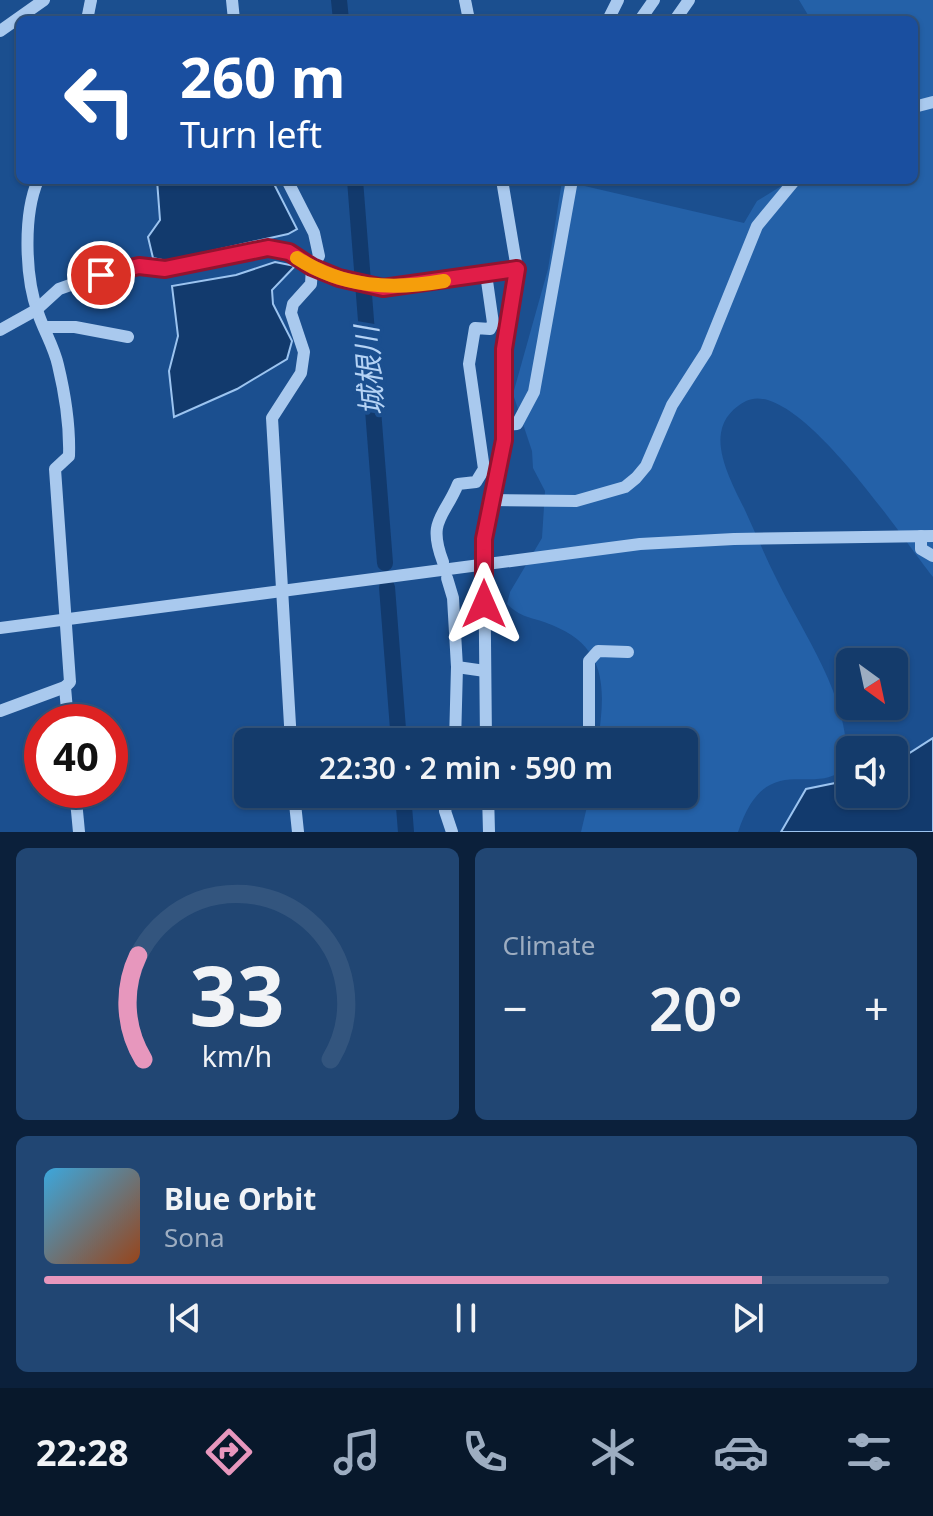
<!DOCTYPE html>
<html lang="en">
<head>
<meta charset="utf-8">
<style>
	body { margin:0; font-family:"Noto Sans","Noto Sans JP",sans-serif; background:#214673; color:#f1f3f6; height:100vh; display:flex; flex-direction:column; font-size:30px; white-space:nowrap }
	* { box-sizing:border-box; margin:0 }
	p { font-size:26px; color:#9dadc1 }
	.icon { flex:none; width:44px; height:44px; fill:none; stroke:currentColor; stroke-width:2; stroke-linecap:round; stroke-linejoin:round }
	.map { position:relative; height:832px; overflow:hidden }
	.sheet { display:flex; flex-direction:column; gap:16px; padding:16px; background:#0b203b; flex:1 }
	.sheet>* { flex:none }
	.banner { position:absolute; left:16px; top:16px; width:902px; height:168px; border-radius:12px; box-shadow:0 2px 6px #0004,0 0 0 2px #33557e; background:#1a4fa0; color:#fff; overflow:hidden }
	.needle { width:52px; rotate:147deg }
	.controls { position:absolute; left:836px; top:648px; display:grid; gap:16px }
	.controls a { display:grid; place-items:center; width:72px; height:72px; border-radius:12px; background:#143b6b; box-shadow:0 2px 6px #0004,0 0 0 2px #33557e; font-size:40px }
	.speed { position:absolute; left:24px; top:704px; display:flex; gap:16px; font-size:40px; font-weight:700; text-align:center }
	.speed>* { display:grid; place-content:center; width:104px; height:104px; border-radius:50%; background:#143b6b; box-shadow:0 2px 6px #0004,0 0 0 2px #33557e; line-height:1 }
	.speed .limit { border:12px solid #d22; background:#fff; color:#111 }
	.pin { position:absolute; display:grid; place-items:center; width:68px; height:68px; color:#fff; margin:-34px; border:4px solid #fff; border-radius:50%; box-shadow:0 2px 8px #0007 }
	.me { position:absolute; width:88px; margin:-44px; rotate:0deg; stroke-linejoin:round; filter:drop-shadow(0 0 6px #0008) }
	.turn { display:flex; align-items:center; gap:28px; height:168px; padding:0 32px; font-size:36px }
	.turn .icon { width:104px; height:104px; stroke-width:2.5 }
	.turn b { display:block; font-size:56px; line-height:68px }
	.big { font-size:60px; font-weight:600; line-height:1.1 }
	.sheet .widget { flex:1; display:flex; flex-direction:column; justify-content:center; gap:12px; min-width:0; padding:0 28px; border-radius:12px; background:#214673 }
	.sheet .dial { align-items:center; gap:0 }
	.dial svg { height:208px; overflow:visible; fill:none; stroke:#33557e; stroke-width:7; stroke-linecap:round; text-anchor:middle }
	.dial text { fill:#f1f3f6; stroke:none }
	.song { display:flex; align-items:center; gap:24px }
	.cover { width:96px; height:96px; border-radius:12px; background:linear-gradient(135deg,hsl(200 70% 55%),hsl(20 70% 35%)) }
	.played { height:8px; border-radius:4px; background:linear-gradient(90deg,#e797bd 85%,#33557e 85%) }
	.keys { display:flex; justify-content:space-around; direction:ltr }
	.heat { display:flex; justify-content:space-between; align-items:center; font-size:44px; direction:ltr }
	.sheet .tiles { flex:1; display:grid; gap:16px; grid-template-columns:1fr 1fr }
	.widget:last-child { grid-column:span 2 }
	.trip { position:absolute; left:234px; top:728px; width:464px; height:80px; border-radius:12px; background:#143b6b; box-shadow:0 2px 6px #0004,0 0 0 2px #33557e; font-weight:600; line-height:80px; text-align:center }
	.tabs { display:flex; height:128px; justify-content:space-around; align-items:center; background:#08182b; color:#9dadc1 }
	.tabs .icon { width:56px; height:56px }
	.tabs .active { color:#e797bd }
	.tabs b { font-size:36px; color:#f1f3f6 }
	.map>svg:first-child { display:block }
</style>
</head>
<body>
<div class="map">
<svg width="933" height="832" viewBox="0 0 933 832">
	<rect width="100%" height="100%" fill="#1b4f8f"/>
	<!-- green -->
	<path fill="#2461a8" d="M799 0H933V577C904 541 796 376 746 401 734 407 723 418 721 433 717 456 734 488 744 508 755 532 765 556 777 580 806 639 849 696 847 765 816 802 767 744 738 832H581L590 794H684V742H598C605 691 609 648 552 625 534 617 522 619 507 604L510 592 542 538 545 491 533 468 532 451 513 394 548 269 561 187 563 181 744 223 757 201 791 180H914V20H811Z"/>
	<!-- water -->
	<g fill="#123a6d" stroke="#9cc4f0" stroke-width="2">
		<polygon points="157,180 272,180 297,229 288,234 167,261 153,258 148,237 160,220"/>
		<polygon points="275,262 295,266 272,290 273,304 292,341 287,359 237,389 174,417 169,371 178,336 172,286 236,275"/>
		<polygon points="933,738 933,832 781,832 806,789 850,780 850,794 894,794 894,763"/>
	</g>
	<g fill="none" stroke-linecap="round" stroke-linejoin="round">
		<!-- river -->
		<g stroke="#123a6d" stroke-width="16">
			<polyline points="339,0 341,20"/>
			<polyline points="355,180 385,563"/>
			<polyline points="387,587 399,742"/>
			<polyline points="403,794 406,832"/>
		</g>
		<!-- minor -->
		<g stroke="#a9c9ee" stroke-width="12">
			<polyline points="232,0 234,20"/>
			<polyline points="465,0 469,20"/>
			<polyline points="87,20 91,0"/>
			<polyline points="608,20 618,0"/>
			<polyline points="640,20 654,0"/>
			<polyline points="675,20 689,0"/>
			<polyline points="0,31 44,0"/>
			<polyline points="914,107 933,102"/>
			<path d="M38 180C23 215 25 277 38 313 44 331 54 347 58 365 65 394 70 426 69 456L55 469 70 682 65 687 68 722"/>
			<polyline points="287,180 314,233 319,256 312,267 311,284 293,304 291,313 304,352 301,373 272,418 291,742"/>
			<polyline points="44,327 75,327 128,337"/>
			<polyline points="0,330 36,310 59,289 121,267 165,269 268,248 289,252 312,267 339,278 383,288 517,269"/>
			<polyline points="505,425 517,424 534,392 572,180"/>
			<polyline points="491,500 576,501 625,487 636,478 646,466 672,405 706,352 757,226 795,180"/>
			<polyline points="921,536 921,549 933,556"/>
			<path d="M443 562C427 520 444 518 458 484L476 482 484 469 469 364 475 328 490 329 493 323 486 274"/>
			<polyline points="447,578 453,598 457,667 485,671"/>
			<polyline points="0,628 640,544 734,539 933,536"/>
			<polyline points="0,711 65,687"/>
			<polyline points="455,742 457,667"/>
			<polyline points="486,742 484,539 502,456 504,349 517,269 502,180"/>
			<polyline points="589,742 589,661 598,651 628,652"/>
			<polyline points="75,790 79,832"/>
			<polyline points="294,794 298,832"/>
			<polyline points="450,794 445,811 452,832"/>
			<polyline points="488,794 489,832"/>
		</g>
	</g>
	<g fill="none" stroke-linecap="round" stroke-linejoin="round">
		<!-- route casing -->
		<g stroke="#92132f" stroke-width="20">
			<polyline id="route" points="101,275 139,266 165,269 268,248 289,252 312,267 339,278 383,288 517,269 504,349 504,440 484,539 484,604"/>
		</g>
		<!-- route -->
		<use href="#route" stroke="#e11d48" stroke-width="14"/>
		<!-- slow -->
		<path stroke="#f59e0b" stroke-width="14" d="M297 258C343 288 392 290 444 281"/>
	</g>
	<g text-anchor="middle" stroke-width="8" stroke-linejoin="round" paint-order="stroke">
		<!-- water labels -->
		<g font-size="30" font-style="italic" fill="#b5d3f5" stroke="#1b4f8f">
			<text transform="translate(370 371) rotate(-94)" y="10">城根川</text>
		</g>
	</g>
</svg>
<div class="controls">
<a><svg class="needle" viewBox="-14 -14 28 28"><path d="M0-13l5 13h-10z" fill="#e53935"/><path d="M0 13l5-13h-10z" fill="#9dadc1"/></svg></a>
<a><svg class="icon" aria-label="sound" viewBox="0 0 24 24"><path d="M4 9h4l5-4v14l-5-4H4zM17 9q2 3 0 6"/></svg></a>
</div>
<div class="speed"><div class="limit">40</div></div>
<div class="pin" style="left:101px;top:275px;background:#d93025"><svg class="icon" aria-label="arrive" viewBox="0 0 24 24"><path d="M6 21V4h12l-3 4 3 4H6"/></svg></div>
<svg class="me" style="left:484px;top:604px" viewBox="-20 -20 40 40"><path d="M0-17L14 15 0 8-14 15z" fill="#e11d48" stroke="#fff" stroke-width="4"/></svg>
<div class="trip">22:30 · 2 min · 590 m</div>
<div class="banner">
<div class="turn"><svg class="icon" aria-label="left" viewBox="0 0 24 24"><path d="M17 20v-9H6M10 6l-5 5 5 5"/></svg><div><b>260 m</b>Turn left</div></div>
</div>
</div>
<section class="sheet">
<div class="tiles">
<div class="widget dial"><svg viewBox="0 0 100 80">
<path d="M14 69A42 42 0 1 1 86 69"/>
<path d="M14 69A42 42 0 0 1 12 29" stroke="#e797bd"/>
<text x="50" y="56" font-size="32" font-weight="700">33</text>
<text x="50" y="72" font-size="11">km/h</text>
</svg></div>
<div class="widget"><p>Climate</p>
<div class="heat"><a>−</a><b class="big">20°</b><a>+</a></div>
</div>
<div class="widget">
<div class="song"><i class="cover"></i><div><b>Blue Orbit</b><p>Sona</p></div></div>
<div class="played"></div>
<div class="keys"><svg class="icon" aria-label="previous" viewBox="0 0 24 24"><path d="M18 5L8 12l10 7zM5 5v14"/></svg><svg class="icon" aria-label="pause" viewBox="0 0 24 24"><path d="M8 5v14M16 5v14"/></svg><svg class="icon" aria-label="next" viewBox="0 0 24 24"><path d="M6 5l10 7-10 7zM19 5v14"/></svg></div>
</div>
</div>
</section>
<nav class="tabs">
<b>22:28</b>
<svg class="icon active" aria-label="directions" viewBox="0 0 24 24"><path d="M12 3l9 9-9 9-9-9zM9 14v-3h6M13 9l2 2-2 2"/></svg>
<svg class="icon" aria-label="music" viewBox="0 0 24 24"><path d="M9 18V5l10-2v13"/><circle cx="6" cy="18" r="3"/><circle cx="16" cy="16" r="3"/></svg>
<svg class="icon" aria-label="phone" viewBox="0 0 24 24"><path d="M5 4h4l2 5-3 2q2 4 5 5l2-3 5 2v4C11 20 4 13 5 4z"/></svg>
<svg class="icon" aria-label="climate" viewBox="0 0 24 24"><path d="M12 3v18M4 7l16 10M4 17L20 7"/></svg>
<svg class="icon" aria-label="car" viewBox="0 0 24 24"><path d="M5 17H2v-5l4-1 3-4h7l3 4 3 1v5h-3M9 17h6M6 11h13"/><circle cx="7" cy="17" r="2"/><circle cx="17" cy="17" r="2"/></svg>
<svg class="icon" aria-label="filters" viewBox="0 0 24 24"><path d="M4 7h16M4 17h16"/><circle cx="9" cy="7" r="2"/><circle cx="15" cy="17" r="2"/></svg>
</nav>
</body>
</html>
